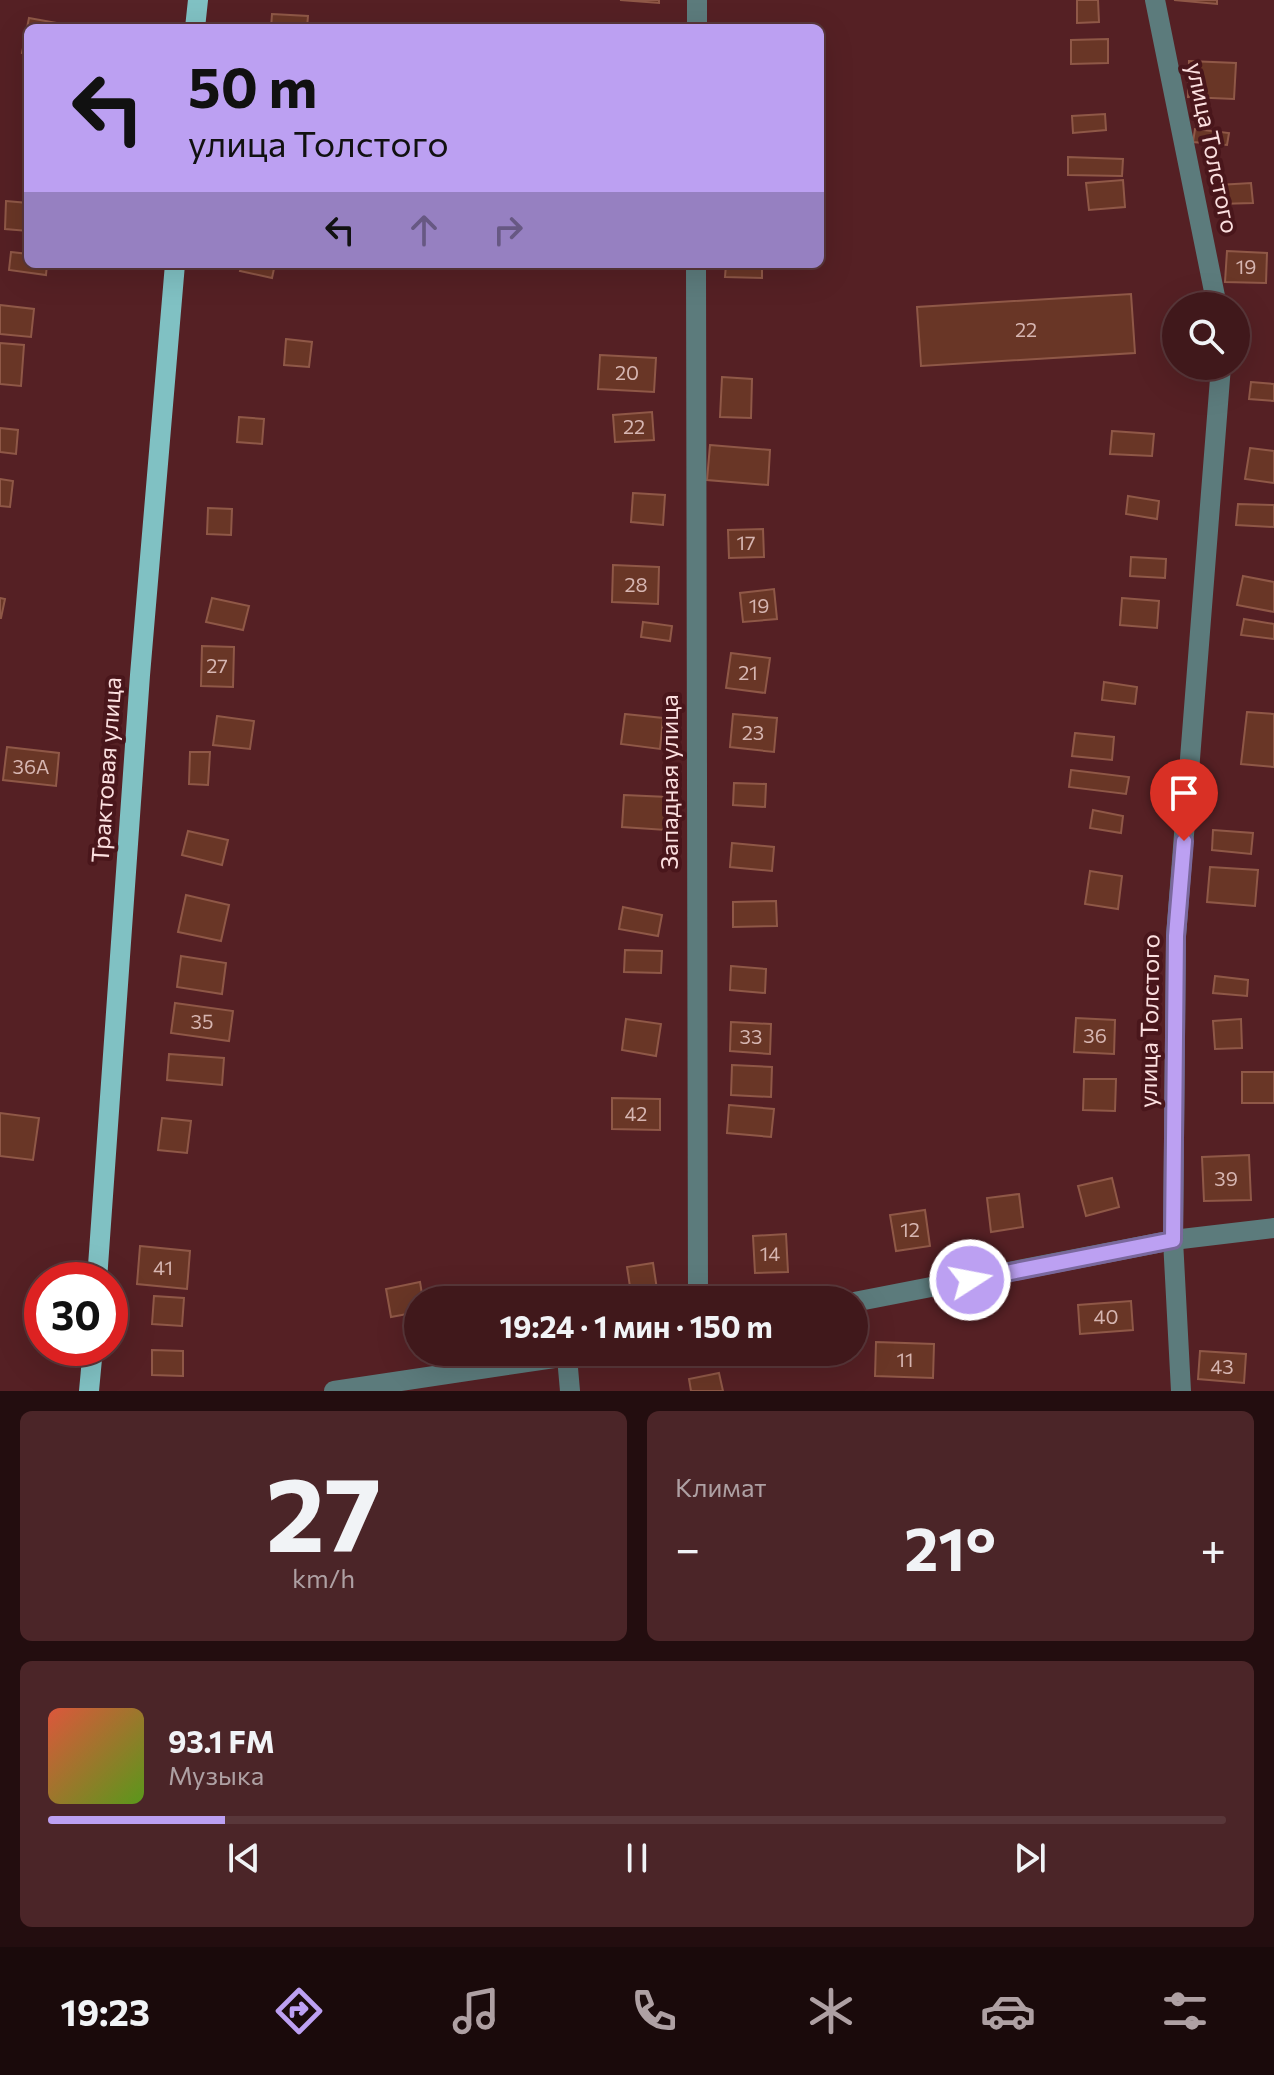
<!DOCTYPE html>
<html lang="ru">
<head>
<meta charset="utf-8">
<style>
	body { margin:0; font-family:Commissioner,sans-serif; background:#4b2528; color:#f1f3f6; height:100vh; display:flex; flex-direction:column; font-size:30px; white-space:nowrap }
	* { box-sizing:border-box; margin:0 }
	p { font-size:26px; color:#aea0a3 }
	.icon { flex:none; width:44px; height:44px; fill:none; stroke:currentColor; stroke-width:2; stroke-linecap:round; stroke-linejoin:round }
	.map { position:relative; height:1391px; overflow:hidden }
	.sheet { display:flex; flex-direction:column; gap:20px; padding:20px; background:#230d0f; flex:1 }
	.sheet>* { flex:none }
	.banner { position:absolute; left:24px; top:24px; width:800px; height:244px; border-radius:12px; box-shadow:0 8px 32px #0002,0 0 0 2px #59373a; background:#bca0f2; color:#111; overflow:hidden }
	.fabs { position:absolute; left:1162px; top:292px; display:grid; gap:16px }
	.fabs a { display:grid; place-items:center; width:88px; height:88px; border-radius:50%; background:#40181b; box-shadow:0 8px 32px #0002,0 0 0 2px #59373a; font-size:40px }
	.speed { position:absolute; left:24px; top:1262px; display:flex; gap:16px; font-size:40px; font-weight:700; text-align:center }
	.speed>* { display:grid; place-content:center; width:104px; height:104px; border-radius:50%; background:#40181b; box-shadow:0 8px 32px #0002,0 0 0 2px #59373a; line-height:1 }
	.speed .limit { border:12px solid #d22; background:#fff; color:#111 }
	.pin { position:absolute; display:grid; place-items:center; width:68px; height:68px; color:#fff; margin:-82px -34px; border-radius:50% 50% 50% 0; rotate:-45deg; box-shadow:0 0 8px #0007 }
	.pin .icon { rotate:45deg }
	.me { position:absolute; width:88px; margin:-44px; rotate:79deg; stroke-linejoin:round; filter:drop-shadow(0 0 6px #0008) }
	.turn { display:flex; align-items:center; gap:28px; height:168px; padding:0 32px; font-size:36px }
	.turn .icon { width:104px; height:104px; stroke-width:2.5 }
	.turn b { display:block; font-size:56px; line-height:68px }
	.lanes { display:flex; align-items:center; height:76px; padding:0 32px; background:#0003; justify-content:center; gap:40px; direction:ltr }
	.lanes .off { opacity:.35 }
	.big { font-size:60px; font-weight:700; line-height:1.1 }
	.sheet .tile { flex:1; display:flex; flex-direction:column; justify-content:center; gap:12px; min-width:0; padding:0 28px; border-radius:12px; background:#4b2528 }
	.sheet .dial { align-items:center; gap:0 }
	.dial b { font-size:104px; line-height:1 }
	.song { display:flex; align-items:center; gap:24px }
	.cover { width:96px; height:96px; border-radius:12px; background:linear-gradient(135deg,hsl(10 70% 55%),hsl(90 70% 35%)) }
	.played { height:8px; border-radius:4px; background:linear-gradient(90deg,#bca0f2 15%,#59373a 15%) }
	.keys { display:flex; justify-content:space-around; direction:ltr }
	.heat { display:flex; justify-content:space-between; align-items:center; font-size:44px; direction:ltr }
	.sheet .tiles { flex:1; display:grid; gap:20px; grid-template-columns:1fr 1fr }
	.tile:last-child { grid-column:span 2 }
	.trip { position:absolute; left:404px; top:1286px; width:464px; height:80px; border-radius:40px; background:#40181b; box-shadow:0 8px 32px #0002,0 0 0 2px #59373a; font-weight:700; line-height:80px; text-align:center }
	.dock { display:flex; height:128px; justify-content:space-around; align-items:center; background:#1a0a0b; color:#aea0a3 }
	.dock .icon { width:56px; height:56px }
	.dock .active { color:#bca0f2 }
	.dock b { font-size:36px; color:#f1f3f6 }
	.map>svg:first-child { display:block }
</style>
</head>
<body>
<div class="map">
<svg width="1274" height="1391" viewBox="0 0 1274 1391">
	<rect width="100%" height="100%" fill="#552024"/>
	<!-- building -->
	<g fill="#693626" stroke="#8f5847" stroke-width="2">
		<polygon points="620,0 659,0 659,3"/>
		<polygon points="1077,0 1098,0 1099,22 1077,23"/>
		<polygon points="1174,0 1217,0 1217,4"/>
		<polygon points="272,14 308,16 307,28 271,28"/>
		<polygon points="29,18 68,25 67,28 28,28 28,54 22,53"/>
		<polygon points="729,23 778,25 778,28 729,28"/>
		<polygon points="1108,39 1108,63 1071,64 1071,40"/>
		<polygon points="1189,61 1236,63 1234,99 1188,97"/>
		<polygon points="1105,114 1106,130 1073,133 1072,116"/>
		<polygon points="1195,129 1229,133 1227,145 1193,142"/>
		<polygon points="1068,157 1123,159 1122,176 1068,175"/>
		<polygon points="1123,180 1125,207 1089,210 1086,183"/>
		<polygon points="1251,183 1253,203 1218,204 1218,185"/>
		<polygon points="6,201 28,203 28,231 5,229"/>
		<polygon points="1227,251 1267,253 1266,283 1225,282"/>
		<polygon points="11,252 28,254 28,264 47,264 46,275 9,270"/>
		<polygon points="242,264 275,264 272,278 240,271"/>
		<polygon points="726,264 762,264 762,278 725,277"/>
		<polygon points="1131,294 1135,353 921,366 917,307"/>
		<polygon points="0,305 34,309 31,337 0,334"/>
		<polygon points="286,339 312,342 309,367 284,365"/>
		<polygon points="0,343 24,345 21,386 0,384"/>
		<polygon points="600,355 656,358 654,392 598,389"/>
		<polygon points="722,377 752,379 751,418 720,417"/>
		<polygon points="1251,382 1274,384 1274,401 1249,399"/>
		<polygon points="652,412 654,440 615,442 613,415"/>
		<polygon points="239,417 264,419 262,444 237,442"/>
		<polygon points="0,428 18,430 16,454 0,452"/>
		<polygon points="1112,431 1154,434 1152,456 1110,454"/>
		<polygon points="710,445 770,450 768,485 707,480"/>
		<polygon points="1250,448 1274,451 1274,483 1245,479"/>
		<polygon points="0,479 13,481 10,507 0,506"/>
		<polygon points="633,493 665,495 663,525 631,522"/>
		<polygon points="1128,496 1159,501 1157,519 1126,514"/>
		<polygon points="1238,504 1274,505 1274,527 1236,525"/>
		<polygon points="208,508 232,509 231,535 207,534"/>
		<polygon points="763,529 764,557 729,558 728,530"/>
		<polygon points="1131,557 1166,559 1165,578 1130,576"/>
		<polygon points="613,565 659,567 658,604 612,602"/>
		<polygon points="1243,576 1274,582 1274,612 1237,605"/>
		<polygon points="774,589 777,619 743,622 740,593"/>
		<polygon points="0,598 5,599 1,618 0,618"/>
		<polygon points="212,598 249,606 243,630 206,622"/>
		<polygon points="1122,598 1159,601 1157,628 1120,625"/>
		<polygon points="1244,619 1274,624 1274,639 1241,635"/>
		<polygon points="643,622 672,626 670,641 641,637"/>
		<polygon points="202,646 234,647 233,687 201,686"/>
		<polygon points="731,653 770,658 765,693 726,688"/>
		<polygon points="1104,682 1137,687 1135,704 1102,700"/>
		<polygon points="1247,712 1274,714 1274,767 1241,764"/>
		<polygon points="625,714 663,718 660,749 621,744"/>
		<polygon points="733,714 777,718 774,752 730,747"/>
		<polygon points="217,716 254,721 250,749 213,745"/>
		<polygon points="1075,733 1114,737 1112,760 1072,756"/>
		<polygon points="7,747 59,753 56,786 3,780"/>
		<polygon points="190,752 210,752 208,785 189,784"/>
		<polygon points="1071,770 1129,777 1126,794 1069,787"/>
		<polygon points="734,783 766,784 765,807 733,805"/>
		<polygon points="624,795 668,797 666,830 622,827"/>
		<polygon points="1093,810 1123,816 1121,833 1090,828"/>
		<polygon points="1213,830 1253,833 1251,854 1212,850"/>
		<polygon points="188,831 228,840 222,865 182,855"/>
		<polygon points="732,843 774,847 772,871 730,867"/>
		<polygon points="1210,867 1258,870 1255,906 1207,902"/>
		<polygon points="1090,871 1122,876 1118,909 1085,904"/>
		<polygon points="186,895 229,905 221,941 178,932"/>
		<polygon points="776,901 777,926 733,927 733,902"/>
		<polygon points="623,907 662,915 658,936 619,929"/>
		<polygon points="625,950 662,951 661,973 624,972"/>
		<polygon points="181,956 226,963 222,994 177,987"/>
		<polygon points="731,966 766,969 765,993 730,990"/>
		<polygon points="1215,976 1248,980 1247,996 1213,993"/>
		<polygon points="175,1003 233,1011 229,1041 171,1033"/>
		<polygon points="1076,1018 1115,1020 1114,1054 1074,1052"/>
		<polygon points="626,1019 661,1024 656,1056 622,1050"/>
		<polygon points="1241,1019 1242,1048 1215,1049 1213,1021"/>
		<polygon points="731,1022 771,1024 770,1054 730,1051"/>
		<polygon points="169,1054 224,1058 222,1085 167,1080"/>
		<polygon points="732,1065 772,1067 771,1097 731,1095"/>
		<rect x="1242" y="1072" width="32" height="31"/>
		<polygon points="1084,1079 1116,1079 1115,1111 1083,1110"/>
		<polygon points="612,1098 660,1099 660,1130 612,1129"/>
		<polygon points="729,1105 774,1109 771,1137 727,1133"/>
		<polygon points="0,1113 39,1118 33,1160 0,1156"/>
		<polygon points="162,1118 191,1121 187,1153 158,1150"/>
		<polygon points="1249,1155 1251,1200 1204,1201 1202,1157"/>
		<polygon points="1112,1178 1119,1207 1086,1216 1078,1186"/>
		<polygon points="1019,1194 1023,1227 991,1232 987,1198"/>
		<polygon points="925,1210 930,1246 896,1251 890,1215"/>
		<polygon points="786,1234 788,1272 755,1273 753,1236"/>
		<polygon points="140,1246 190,1251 187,1289 137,1284"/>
		<polygon points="653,1263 658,1296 632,1300 627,1267"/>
		<polygon points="420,1282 423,1300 418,1300 418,1312 391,1317 386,1289"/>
		<polygon points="496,1287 525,1289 524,1300 495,1300"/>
		<polygon points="476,1288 478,1300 442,1300 441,1293"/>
		<polygon points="154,1296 184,1298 182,1326 152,1324"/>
		<polygon points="1131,1301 1133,1330 1080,1334 1078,1305"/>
		<polygon points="876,1342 934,1344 933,1378 875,1376"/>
		<polygon points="152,1350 183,1351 183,1376 152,1375"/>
		<polygon points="1200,1351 1246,1354 1244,1383 1198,1379"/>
		<polygon points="719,1373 723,1391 691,1391 689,1379"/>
	</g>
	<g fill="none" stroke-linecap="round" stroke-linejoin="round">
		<!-- minor -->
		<g stroke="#5c7b7c" stroke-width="20">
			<polyline points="1155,0 1217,306"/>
			<polyline points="697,28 697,0"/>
			<polyline points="696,264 698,1300"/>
			<polyline points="854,1302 1173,1240 1274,1228"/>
			<polyline points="567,1357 570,1391"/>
			<polyline points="334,1391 595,1352"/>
			<polyline points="1181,1391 1173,1240 1176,936 1221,366"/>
		</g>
		<!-- major -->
		<g stroke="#80c1c3" stroke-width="20">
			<polyline points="195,28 198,0"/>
			<polyline points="97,1280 140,675 175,264"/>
			<polyline points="89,1391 93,1348"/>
		</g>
	</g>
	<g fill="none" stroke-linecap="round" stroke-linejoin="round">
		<!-- route casing -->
		<g stroke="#7a689d" stroke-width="20">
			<polyline id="route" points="970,1280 1173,1240 1176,936 1184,841"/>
		</g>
		<!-- route -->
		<use href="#route" stroke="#bca0f2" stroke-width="14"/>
	</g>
	<g text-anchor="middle" stroke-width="8" stroke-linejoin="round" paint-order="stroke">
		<!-- number labels -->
		<g font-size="20" fill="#d6b5b1">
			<text x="1246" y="274">19</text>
			<text x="1026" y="337">22</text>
			<text x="627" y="380">20</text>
			<text x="634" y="434">22</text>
			<text x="746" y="550">17</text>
			<text x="636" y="592">28</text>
			<text x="759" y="613">19</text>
			<text x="217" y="673">27</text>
			<text x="748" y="680">21</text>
			<text x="753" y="740">23</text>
			<text x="31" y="774">36А</text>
			<text x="202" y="1029">35</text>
			<text x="1095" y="1043">36</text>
			<text x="751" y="1044">33</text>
			<text x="636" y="1121">42</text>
			<text x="1226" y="1186">39</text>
			<text x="910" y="1237">12</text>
			<text x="770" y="1261">14</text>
			<text x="163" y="1275">41</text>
			<text x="1106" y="1324">40</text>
			<text x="905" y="1367">11</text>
			<text x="1222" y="1374">43</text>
		</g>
		<!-- street labels -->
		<g font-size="24" fill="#fbdfdf" stroke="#49161b">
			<text transform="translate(1212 148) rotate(78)" y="8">улица Толстого</text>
			<text transform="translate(107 770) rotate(-86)" y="8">Трактовая улица</text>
			<text transform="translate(670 782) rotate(-90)" y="8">Западная улица</text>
			<text transform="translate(1150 1021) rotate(-89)" y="8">улица Толстого</text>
		</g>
	</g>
</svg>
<div class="fabs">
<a><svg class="icon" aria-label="search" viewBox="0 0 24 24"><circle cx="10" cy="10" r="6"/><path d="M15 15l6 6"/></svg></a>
</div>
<div class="speed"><div class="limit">30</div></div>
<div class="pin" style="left:1184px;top:841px;background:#d93025"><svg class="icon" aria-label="arrive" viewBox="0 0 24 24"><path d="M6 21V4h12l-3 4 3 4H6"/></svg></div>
<svg class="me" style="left:970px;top:1280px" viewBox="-20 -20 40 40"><circle r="17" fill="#bca0f2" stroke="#fff" stroke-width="3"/><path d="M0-11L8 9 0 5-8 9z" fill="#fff"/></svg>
<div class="trip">19:24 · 1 мин · 150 m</div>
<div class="banner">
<div class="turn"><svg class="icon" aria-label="left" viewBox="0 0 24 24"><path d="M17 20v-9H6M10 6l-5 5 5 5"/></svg><div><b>50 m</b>улица Толстого</div></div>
<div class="lanes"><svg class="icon" aria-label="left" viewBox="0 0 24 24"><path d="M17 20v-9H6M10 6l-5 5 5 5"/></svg><svg class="icon off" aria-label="ahead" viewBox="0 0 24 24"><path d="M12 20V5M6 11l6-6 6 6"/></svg><svg class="icon off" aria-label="right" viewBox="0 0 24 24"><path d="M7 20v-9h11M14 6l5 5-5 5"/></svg></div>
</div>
</div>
<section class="sheet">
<div class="tiles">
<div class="tile dial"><b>27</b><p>km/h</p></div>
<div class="tile"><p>Климат</p>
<div class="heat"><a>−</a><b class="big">21°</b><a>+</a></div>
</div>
<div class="tile">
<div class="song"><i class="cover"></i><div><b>93.1 FM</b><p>Музыка</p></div></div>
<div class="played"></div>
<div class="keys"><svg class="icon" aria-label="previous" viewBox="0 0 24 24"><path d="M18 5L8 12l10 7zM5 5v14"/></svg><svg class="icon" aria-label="pause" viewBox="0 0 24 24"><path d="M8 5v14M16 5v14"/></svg><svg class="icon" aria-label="next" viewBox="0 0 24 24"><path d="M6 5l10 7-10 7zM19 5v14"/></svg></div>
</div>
</div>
</section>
<nav class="dock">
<b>19:23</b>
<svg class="icon active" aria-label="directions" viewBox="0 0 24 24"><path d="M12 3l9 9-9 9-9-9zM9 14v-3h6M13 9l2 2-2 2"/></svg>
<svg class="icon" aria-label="music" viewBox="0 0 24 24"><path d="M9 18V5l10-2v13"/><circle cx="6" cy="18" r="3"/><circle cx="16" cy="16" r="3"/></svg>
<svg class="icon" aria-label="phone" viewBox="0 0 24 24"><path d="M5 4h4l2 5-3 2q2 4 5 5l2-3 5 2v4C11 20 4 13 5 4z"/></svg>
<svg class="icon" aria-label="climate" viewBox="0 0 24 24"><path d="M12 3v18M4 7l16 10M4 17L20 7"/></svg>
<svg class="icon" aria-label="car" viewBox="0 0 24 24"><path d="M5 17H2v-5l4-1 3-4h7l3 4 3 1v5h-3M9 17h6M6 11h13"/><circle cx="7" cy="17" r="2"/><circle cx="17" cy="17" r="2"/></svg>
<svg class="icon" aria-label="filters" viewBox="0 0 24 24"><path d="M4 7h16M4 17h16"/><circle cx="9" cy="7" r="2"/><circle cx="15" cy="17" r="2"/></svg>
</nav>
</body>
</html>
